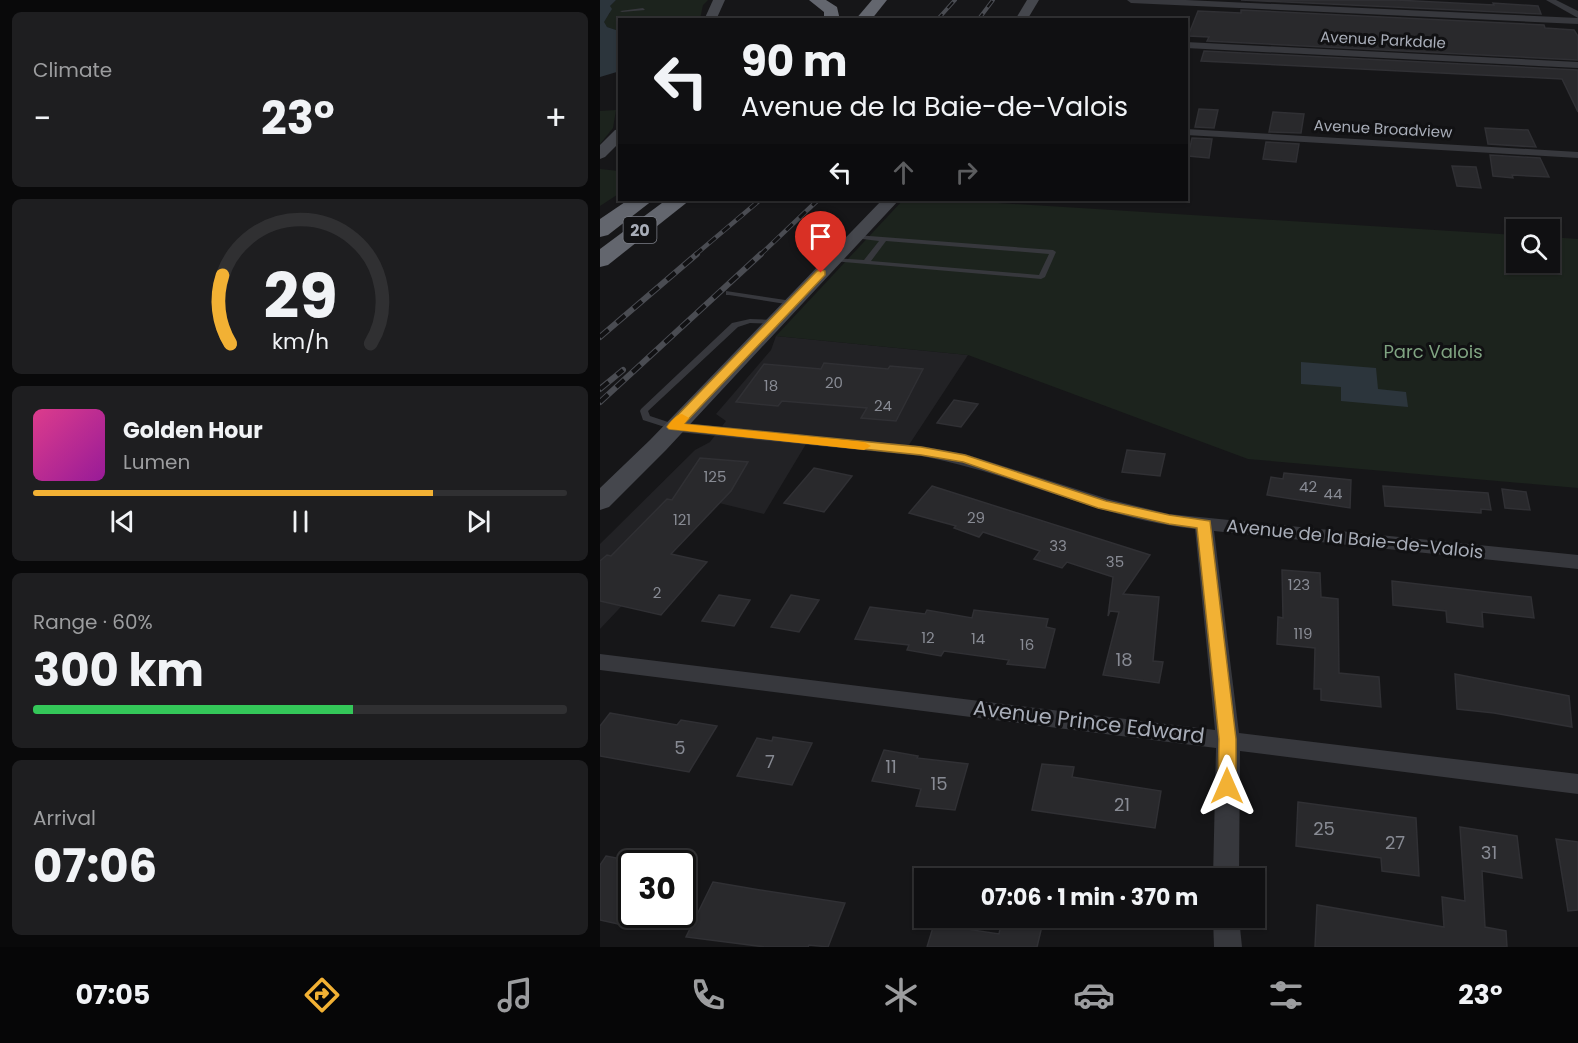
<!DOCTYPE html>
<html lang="en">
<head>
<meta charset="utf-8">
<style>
	body { margin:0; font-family:Poppins,sans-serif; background:#1e1e20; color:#f1f3f6; height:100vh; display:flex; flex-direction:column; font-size:22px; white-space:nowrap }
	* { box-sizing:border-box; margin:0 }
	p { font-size:20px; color:#9c9d9f }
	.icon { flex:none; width:33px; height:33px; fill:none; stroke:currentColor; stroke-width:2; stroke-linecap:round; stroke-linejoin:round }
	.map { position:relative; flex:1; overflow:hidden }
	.panel { display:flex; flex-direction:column; gap:12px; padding:12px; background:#09090a; width:600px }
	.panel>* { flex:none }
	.banner { position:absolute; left:18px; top:18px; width:570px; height:183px; border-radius:0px; box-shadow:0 2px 4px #0004,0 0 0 2px #303032; background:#101012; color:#f1f3f6; overflow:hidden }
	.buttons { position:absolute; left:906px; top:219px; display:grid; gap:12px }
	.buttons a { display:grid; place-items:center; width:54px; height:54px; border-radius:0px; background:#101012; box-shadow:0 2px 4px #0004,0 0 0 2px #303032; font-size:30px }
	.speed { position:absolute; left:18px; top:850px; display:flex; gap:12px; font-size:30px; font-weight:700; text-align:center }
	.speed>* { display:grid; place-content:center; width:78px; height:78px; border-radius:50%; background:#101012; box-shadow:0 2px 4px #0004,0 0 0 2px #303032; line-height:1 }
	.speed .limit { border:3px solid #111; border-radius:9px; background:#fff; color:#111 }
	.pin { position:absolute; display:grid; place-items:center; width:51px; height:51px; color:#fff; margin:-62px -26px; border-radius:50% 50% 50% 0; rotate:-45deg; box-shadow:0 0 6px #0007 }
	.pin .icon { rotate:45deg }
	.me { position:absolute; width:66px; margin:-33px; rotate:0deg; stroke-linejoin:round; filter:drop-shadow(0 0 4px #0008) }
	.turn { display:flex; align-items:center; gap:21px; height:126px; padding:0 24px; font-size:27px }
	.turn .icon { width:78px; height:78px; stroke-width:2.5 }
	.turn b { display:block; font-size:42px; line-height:51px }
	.lanes { display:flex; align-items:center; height:57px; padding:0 24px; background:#0003; justify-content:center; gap:30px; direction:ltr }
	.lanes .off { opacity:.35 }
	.big { font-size:45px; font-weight:700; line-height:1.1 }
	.panel .card { flex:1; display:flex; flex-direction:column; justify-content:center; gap:9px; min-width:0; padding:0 21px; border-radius:9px; background:#1e1e20 }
	.panel .dial { align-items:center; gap:0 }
	.dial svg { height:156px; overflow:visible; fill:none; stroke:#303032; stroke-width:7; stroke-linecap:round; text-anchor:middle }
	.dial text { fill:#f1f3f6; stroke:none }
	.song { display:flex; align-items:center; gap:18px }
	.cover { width:72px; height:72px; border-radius:9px; background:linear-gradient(135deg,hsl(330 70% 55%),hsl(300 70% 35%)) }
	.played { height:6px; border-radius:3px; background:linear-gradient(90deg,#f2b134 75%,#303032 75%) }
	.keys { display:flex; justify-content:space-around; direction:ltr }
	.heat { display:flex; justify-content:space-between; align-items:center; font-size:33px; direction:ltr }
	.charge { height:9px; border-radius:4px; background:linear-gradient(90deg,#34c759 60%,#303032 0) }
	.trip { position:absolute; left:314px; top:868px; width:351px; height:60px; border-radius:0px; background:#101012; box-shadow:0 2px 4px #0004,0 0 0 2px #303032; font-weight:700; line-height:60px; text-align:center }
	.dock { display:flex; height:96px; justify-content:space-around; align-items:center; background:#060607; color:#9c9d9f }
	.dock .icon { width:42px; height:42px }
	.dock .active { color:#f2b134 }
	.dock b { font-size:27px; color:#f1f3f6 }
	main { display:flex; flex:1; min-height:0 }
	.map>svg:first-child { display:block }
</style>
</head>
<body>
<main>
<section class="panel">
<div class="card"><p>Climate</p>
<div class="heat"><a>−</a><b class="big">23°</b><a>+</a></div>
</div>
<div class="card dial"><svg viewBox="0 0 100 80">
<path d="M14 69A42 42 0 1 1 86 69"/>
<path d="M14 69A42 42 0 0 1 10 34" stroke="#f2b134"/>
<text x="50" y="56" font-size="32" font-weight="700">29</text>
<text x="50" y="72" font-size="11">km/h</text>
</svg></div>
<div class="card">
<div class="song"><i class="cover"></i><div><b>Golden Hour</b><p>Lumen</p></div></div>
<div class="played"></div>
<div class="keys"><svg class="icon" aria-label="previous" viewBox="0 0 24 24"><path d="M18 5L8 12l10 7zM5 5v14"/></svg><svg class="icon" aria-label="pause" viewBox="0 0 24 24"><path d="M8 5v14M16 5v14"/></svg><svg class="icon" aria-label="next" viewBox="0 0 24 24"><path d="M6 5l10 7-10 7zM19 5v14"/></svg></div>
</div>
<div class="card"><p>Range · 60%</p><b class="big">300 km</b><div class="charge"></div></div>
<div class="card"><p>Arrival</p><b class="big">07:06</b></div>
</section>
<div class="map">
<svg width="978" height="947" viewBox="0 0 978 947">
	<rect width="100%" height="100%" fill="#161618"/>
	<!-- built -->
	<polygon fill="#222225" points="176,336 368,355 303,454 206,444 164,514 119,503 0,629 0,544 95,450 110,442 126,421 116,414 171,350"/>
	<!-- green -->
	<g fill="#1c231d">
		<polygon points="16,0 108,0 103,5 100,19 20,20 19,31 7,27 3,22 10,13 9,7"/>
		<polygon points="16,110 13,128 0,144 0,111"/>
		<polygon points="0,169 19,171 20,193 0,206"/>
		<polygon points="303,200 351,200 916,235 916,262 950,262 950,237 978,239 978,488 648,459 368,355 176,336"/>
	</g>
	<!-- water -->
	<g fill="#2c353c">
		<polygon points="0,0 16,0 10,6 12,9 4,22 7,27 19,31 20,71 0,77"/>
		<polygon points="701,362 776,368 778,389 806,392 808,407 741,401 741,387 701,384"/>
	</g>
	<!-- building -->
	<g fill="#29292c" stroke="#303034" stroke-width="1.5">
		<polygon points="641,0 796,0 894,5 893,3 938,6 941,14"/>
		<polygon points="641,10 944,25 945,28 974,30 978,36 978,60 607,41 609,37 588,36 598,11 641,13"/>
		<polygon points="604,51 978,70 978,112 962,79 601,61"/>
		<polygon points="599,109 618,110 614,128 595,127"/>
		<polygon points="673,112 704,114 701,133 669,132"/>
		<polygon points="885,128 928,130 936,147 888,144"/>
		<polygon points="592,138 612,139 609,158 588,156"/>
		<polygon points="666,142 699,144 696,162 663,159"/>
		<polygon points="890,155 940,158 949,177 912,175 913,178 893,176"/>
		<polygon points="852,166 876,167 881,188 857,186"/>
		<polygon points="224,363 288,369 290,366 323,369 296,421 261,418 267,408 182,401 178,406 136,402 164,364 221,369"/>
		<polygon points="354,400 378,404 361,427 337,423"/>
		<polygon points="527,450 565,454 560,476 522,472"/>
		<polygon points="100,458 148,462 131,491 71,554 107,562 61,615 0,601 0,561 7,555 11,556 67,499 72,500"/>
		<polygon points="214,468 252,476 224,512 184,503"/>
		<polygon points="684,473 751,480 750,508 667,495 671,477 683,479"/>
		<polygon points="332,486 550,555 523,594 559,597 553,661 563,662 559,683 503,675 519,612 510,611 508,616 513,577 467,562 462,568 434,559 440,551 383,532 379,537 354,528 356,526 309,513"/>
		<polygon points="783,486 888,493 891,510 881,509 881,513 785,506"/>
		<polygon points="902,489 926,492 930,510 905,508"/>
		<polygon points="682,570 720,573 721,597 738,599 739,673 779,677 781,707 721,700 721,689 714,689 715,648 677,644 678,617 683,618"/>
		<polygon points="792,581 931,597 934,618 882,612 883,627 847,622 846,611 793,605"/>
		<polygon points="119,595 150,600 134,626 102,621"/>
		<polygon points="191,595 219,600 199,632 171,627"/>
		<polygon points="270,607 325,614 327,610 372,618 374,610 448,619 446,627 455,629 445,668 407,664 409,660 344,651 341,656 307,650 309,645 255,639"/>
		<polygon points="855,674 969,696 972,727 894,713 857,709"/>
		<polygon points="10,713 77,725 81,720 117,726 89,772 0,756 0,726"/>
		<polygon points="173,737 212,743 192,785 137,776 157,738 172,741"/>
		<polygon points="284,750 318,756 317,758 368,764 355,810 316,806 321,789 272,781"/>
		<polygon points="442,764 474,767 472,777 561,791 555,828 432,810"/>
		<polygon points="698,802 816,818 819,876 782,871 781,858 696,846"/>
		<polygon points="860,827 917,836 922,878 882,871 885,927 906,931 907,947 715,947 717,905 844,927 842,897 865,901"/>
		<polygon points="956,839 978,842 978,910 968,911"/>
		<polygon points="6,856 32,861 32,927 0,920 0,865"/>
		<polygon points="113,882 160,890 245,903 228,947 209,945 208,947 165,947 86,937"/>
		<polygon points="402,920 442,926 437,947 327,947 334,924 399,934"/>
	</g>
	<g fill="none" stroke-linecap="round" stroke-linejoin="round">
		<!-- lane -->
		<g fill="#37383d" fill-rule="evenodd">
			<polygon points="43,8 45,10 22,12 20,11"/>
			<path d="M256 235 453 250 456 252 445 277 441 279 232 261V259L234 258 264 260 279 241 254 238 253 237ZM286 241 449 254 439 275 271 261Z"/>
			<polygon points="126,291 192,301 196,303 192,305 129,295 126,295"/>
			<polygon points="150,319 173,320 177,322 173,324 150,323 138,327 48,411 50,416 77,425 78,427 77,429 71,429 43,420 40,411 41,409 132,323"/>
		</g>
		<!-- street -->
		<g fill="#37383d" fill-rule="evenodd">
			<polygon points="527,0 586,0 978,18 978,24 531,3"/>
			<polygon points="946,0 956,0 978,11 978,18"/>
			<polygon points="586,42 978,62 978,68 586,48"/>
			<polygon points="586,129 978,152 978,158 586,135"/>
			<path d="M74 422 321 446 365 454 508 499 569 514 978 555V569L614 531 639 733 978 774V794L640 751 639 879H613L616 748 0 670V654L615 730 595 529C500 519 414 473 321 456L68 431 65 427 68 423Z"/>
			<polygon points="613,918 639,918 642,947 614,947"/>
		</g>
		<!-- secondary -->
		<g fill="#45474d" fill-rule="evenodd">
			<polygon points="113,0 125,0 116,20 104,20"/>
			<polygon points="427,0 439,0 427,20 415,20"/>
			<polygon points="20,129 20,142 5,157 0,159 0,145 15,130"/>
			<polygon points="282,200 299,200 66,450 9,507 0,510 0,488 50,440"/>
		</g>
		<!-- highway -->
		<g fill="#63666e" fill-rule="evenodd">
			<polygon points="209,0 226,0 237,7 240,20 224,20 224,12"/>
			<polygon points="272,0 287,0 271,20 255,20"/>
			<polygon points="28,200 53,200 8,235 0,237 0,219"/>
			<polygon points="66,200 90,200 8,265 0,267 0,249"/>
		</g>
		<!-- rail-far2 casing -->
		<g stroke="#4a4c52" stroke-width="4">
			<g id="rail-far2">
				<polyline points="337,20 355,0"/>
				<polyline points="378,20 393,0"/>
			</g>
		</g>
		<!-- rail-far1 casing -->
		<g stroke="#4a4c52" stroke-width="4.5">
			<g id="rail-far1">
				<polyline points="95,255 160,200"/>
				<polyline points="160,255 218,200"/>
			</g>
		</g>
		<!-- rail casing -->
		<g stroke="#4a4c52" stroke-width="6">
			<g id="rail">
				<polyline points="0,337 97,254"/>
				<polyline points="0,389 23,370"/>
				<polyline points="0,402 161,254"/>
			</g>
		</g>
		<!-- rail-far2 -->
		<use href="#rail-far2" stroke="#111113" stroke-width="2" stroke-dasharray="8" stroke-linecap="butt"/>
		<!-- rail-far1 -->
		<use href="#rail-far1" stroke="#111113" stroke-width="3" stroke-dasharray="9" stroke-linecap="butt"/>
		<!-- rail -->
		<use href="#rail" stroke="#111113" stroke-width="4" stroke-dasharray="11" stroke-linecap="butt"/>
	</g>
	<!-- route -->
	<polygon fill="#f2b134" stroke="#9d7322" stroke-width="1.5" points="221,270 225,271 225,275 84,424 321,447 365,455 506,501 569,515 610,521 636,739 636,786 634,792 627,794 621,792 618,786 619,739 597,528 569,524 498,508 363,462 321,455 69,429 67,427 69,424 217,271"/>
	<!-- slow -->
	<path fill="#f59e0b" d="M82 414 89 418 84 424 264 442 271 446 264 450 69 429 67 427C71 421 76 415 82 414Z"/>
	<g text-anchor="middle" stroke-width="6" stroke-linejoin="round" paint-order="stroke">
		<!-- far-street labels -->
		<g font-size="15" fill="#a8adb8" stroke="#111113">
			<text transform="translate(783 40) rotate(3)" y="5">Avenue Parkdale</text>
			<text transform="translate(783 129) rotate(3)" y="5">Avenue Broadview</text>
		</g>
		<!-- number labels -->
		<g font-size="15" fill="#888b94">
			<text x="234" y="388">20</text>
			<text x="171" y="391">18</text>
			<text x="283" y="411">24</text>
			<text x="115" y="482">125</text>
			<text x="708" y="492">42</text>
			<text x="733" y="499">44</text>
			<text x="376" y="523">29</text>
			<text x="82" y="525">121</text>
			<text x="458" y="551">33</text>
			<text x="515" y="567">35</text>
			<text x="699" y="590">123</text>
			<text x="57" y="598">2</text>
			<text x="703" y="639">119</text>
			<text x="328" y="643">12</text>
			<text x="378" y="644">14</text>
			<text x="427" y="650">16</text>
		</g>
		<!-- shield labels -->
		<rect fill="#111113" stroke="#7b7e86" stroke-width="1.5" x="23.5" y="217" width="33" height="26" rx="4.5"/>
		<g font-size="16" font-weight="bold" fill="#a8adb8">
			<text x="40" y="236">20</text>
		</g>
		<!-- park labels -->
		<g font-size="18" fill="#7fa381" stroke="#111113">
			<text x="833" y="358">Parc Valois</text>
		</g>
		<!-- street labels -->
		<g font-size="18" fill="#a8adb8" stroke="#111113">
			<text transform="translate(755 539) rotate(6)" y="6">Avenue de la Baie-de-Valois</text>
		</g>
		<!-- near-number labels -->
		<g font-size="18" fill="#888b94">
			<text x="524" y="666">18</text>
			<text x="80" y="754">5</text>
			<text x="170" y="768">7</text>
			<text x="291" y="773">11</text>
			<text x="339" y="790">15</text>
			<text x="522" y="811">21</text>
			<text x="724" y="835">25</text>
			<text x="795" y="849">27</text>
			<text x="889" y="859">31</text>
		</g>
		<!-- near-street labels -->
		<g font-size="21" fill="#a8adb8" stroke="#111113">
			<text transform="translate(489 722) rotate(7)" y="7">Avenue Prince Edward</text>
		</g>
	</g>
</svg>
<div class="buttons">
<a><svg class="icon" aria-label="search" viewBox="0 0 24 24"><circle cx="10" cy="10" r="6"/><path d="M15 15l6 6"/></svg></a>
</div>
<div class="speed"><div class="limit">30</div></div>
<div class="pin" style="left:221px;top:273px;background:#d93025"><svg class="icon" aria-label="arrive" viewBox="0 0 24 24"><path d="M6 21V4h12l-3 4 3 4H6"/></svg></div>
<svg class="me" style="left:627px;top:786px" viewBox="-20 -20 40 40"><path d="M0-17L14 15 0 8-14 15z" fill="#f2b134" stroke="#fff" stroke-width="4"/></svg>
<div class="trip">07:06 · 1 min · 370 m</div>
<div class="banner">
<div class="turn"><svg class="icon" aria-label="left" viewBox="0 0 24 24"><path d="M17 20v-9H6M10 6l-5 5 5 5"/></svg><div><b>90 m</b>Avenue de la Baie-de-Valois</div></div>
<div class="lanes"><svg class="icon" aria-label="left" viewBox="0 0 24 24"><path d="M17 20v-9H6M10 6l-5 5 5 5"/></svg><svg class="icon off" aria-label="ahead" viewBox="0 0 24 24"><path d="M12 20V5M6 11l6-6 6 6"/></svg><svg class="icon off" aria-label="right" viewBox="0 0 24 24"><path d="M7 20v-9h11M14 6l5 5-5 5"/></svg></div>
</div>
</div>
</main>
<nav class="dock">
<b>07:05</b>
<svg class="icon active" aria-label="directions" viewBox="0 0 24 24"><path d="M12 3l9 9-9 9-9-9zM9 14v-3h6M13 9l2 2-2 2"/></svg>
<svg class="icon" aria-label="music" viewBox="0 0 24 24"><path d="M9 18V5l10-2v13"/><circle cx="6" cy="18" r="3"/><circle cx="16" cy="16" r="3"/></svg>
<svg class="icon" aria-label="phone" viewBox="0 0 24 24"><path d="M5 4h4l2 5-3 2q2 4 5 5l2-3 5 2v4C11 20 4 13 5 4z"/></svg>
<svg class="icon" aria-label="climate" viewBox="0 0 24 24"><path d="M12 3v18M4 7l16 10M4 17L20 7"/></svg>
<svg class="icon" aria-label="car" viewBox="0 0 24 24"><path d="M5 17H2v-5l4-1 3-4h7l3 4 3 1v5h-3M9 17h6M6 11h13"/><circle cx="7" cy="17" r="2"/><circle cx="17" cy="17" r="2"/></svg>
<svg class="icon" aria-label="filters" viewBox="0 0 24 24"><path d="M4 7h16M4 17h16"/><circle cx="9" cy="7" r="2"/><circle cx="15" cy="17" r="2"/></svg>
<b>23°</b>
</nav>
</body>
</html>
